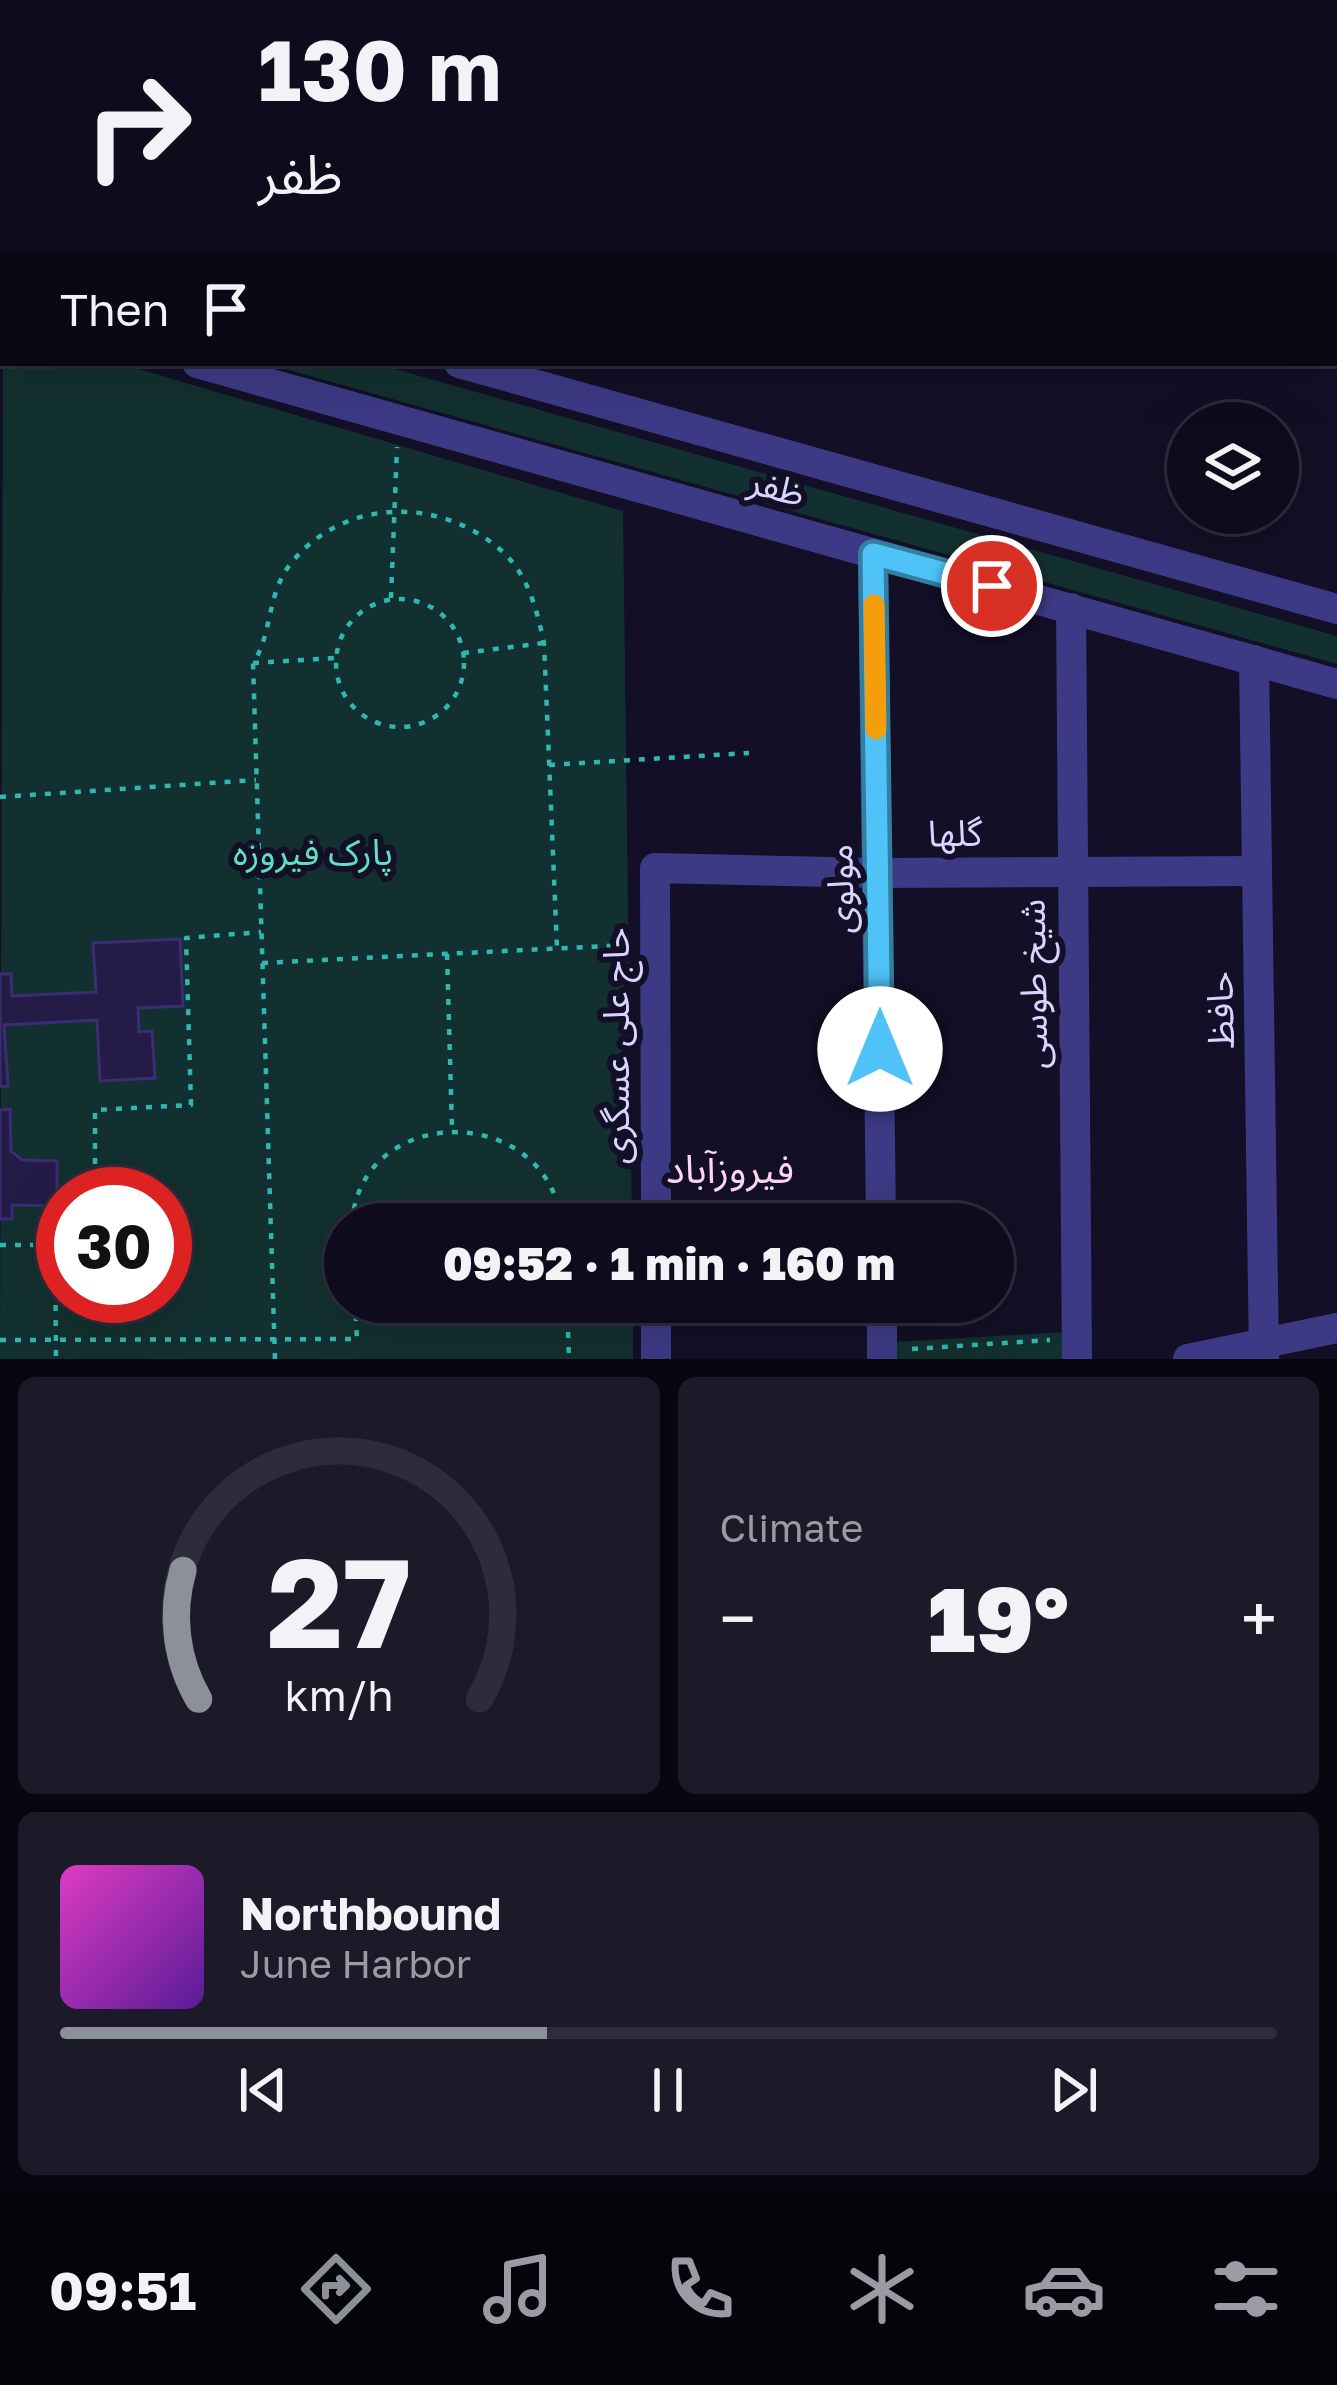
<!DOCTYPE html>
<html lang="en">
<head>
<meta charset="utf-8">
<style>
	body { margin:0; font-family:"Golos Text","Noto Sans Arabic",sans-serif; background:#1c1929; color:#f1f3f6; height:100vh; display:flex; flex-direction:column; font-size:45px; white-space:nowrap }
	* { box-sizing:border-box; margin:0 }
	p { font-size:39px; color:#9b9ba3 }
	.icon { flex:none; width:66px; height:66px; fill:none; stroke:currentColor; stroke-width:2; stroke-linecap:round; stroke-linejoin:round }
	.map { position:relative; height:1359px; overflow:hidden }
	.drawer { display:flex; flex-direction:column; gap:18px; padding:18px; background:#08060f; flex:1 }
	.drawer>* { flex:none }
	.banner { position:absolute; left:0px; top:0px; width:1338px; height:366px; box-shadow:0 12px 48px #0002,0 0 0 3px #2e2b3b; background:#0e0b1c; color:#f1f3f6; overflow:hidden }
	.buttons { position:absolute; left:1167px; top:402px; display:grid; gap:24px }
	.buttons a { display:grid; place-items:center; width:132px; height:132px; border-radius:50%; background:#0e0b1c; box-shadow:0 12px 48px #0002,0 0 0 3px #2e2b3b; font-size:60px }
	.speed { position:absolute; left:36px; top:1167px; display:flex; gap:24px; font-size:60px; font-weight:700; text-align:center }
	.speed>* { display:grid; place-content:center; width:156px; height:156px; border-radius:50%; background:#0e0b1c; box-shadow:0 12px 48px #0002,0 0 0 3px #2e2b3b; line-height:1 }
	.speed .limit { border:18px solid #d22; background:#fff; color:#111 }
	.pin { position:absolute; display:grid; place-items:center; width:102px; height:102px; color:#fff; margin:-51px; border:6px solid #fff; border-radius:50%; box-shadow:0 3px 12px #0007 }
	.me { position:absolute; width:132px; margin:-66px; rotate:0deg; stroke-linejoin:round; filter:drop-shadow(0 0 9px #0008) }
	.turn { display:flex; align-items:center; gap:42px; height:252px; padding:0 60px; font-size:54px }
	.turn .icon { width:156px; height:156px; stroke-width:2.5 }
	.turn b { display:block; font-size:84px; line-height:102px }
	.then { display:flex; align-items:center; height:114px; padding:0 60px; background:#0003; gap:24px; font-size:45px }
	.big { font-size:90px; font-weight:800; line-height:1.1 }
	.drawer .widget { flex:1; display:flex; flex-direction:column; justify-content:center; gap:18px; min-width:0; padding:0 42px; border-radius:18px; background:#1c1929 }
	.drawer .dial { align-items:center; gap:0 }
	.dial svg { height:312px; overflow:visible; fill:none; stroke:#2e2b3b; stroke-width:7; stroke-linecap:round; text-anchor:middle }
	.dial text { fill:#f1f3f6; stroke:none }
	.song { display:flex; align-items:center; gap:36px }
	.cover { width:144px; height:144px; border-radius:18px; background:linear-gradient(135deg,hsl(310 70% 55%),hsl(270 70% 35%)) }
	.played { height:12px; border-radius:6px; background:linear-gradient(90deg,#8c9099 40%,#2e2b3b 40%) }
	.keys { display:flex; justify-content:space-around; direction:ltr }
	.heat { display:flex; justify-content:space-between; align-items:center; font-size:66px; direction:ltr }
	.drawer .tiles { flex:1; display:grid; gap:18px; grid-template-columns:1fr 1fr }
	.widget:last-child { grid-column:span 2 }
	.trip { position:absolute; left:324px; top:1203px; width:690px; height:120px; border-radius:60px; background:#0e0b1c; box-shadow:0 12px 48px #0002,0 0 0 3px #2e2b3b; font-weight:800; line-height:120px; text-align:center }
	.tabs { display:flex; height:192px; justify-content:space-around; align-items:center; background:#06040b; color:#9b9ba3 }
	.tabs .icon { width:84px; height:84px }
	.tabs .current { color:#8c9099 }
	.tabs b { font-size:54px; color:#f1f3f6 }
	.map>svg:first-child { display:block }
</style>
</head>
<body>
<div class="map">
<svg width="1337" height="1359" viewBox="0 0 1337 1359">
	<rect width="100%" height="100%" fill="#130f26"/>
	<!-- green -->
	<g fill="#12302f" fill-rule="evenodd">
		<path d="M3 356V363H118L623 511 632 1224H345V1302H633V1359H0ZM63 1194H165V1296H63Z"/>
		<polygon points="264,363 374,363 1337,636 1337,664"/>
		<polygon points="1067,1332 1067,1359 895,1359 894,1342"/>
	</g>
	<!-- building -->
	<g fill="#241b47" stroke="#3b2d73" stroke-width="3">
		<polygon points="180,939 183,1006 138,1008 139,1032 152,1031 155,1078 100,1081 97,1020 4,1025 8,1086 0,1087 0,974 11,974 12,996 96,992 93,943"/>
		<polygon points="10,1109 11,1151 22,1160 57,1161 57,1206 12,1205 12,1219 0,1219 0,1110"/>
	</g>
	<g fill="none" stroke-linecap="round" stroke-linejoin="round">
		<!-- path -->
		<g stroke="#2fb8b0" stroke-width="4.5" stroke-dasharray="6 9" stroke-linecap="butt">
			<polyline points="391,598 397,447"/>
			<circle cx="400" cy="663" r="64"/>
			<polyline points="463,653 544,643"/>
			<polyline points="253,663 335,658"/>
			<polyline points="549,765 749,753"/>
			<polyline points="0,797 256,780"/>
			<polyline points="447,954 452,1128"/>
			<polyline points="262,963 626,945"/>
			<polyline points="95,1194 95,1110 191,1105 186,938 261,932"/>
			<path d="M352 1224C359 1103 547 1100 562 1224"/>
			<polyline points="0,1245 63,1245"/>
			<polyline points="55,1245 56,1359"/>
			<polyline points="567,1302 569,1359"/>
			<polyline points="0,1340 357,1339 355,1302"/>
			<polyline points="912,1349 1050,1340"/>
			<path d="M275 1359 253 663C273 634 266 593 292 562 346 496 444 497 504 553 529 577 537 611 544 643L557 948"/>
		</g>
		<!-- minor -->
		<g stroke="#3d3a85" stroke-width="30">
			<polyline points="0,207 3,208"/>
			<polyline points="0,312 3,313"/>
			<polyline points="197,363 1337,684"/>
			<polyline points="459,363 1337,609"/>
			<polyline points="873,554 881,1224"/>
			<polyline points="1071,608 1077,1359"/>
			<polyline points="1254,660 1264,1359"/>
			<polyline points="656,1224 655,868 879,873 1257,871"/>
			<polyline points="656,1302 656,1359"/>
			<polyline points="882,1302 882,1359"/>
			<polyline points="1188,1359 1337,1328"/>
		</g>
		<!-- major -->
		<g stroke="#c25bff" stroke-width="30">
			<polyline points="0,123 3,127"/>
			<polyline points="0,342 3,341"/>
		</g>
	</g>
	<g fill="none" stroke-linecap="round" stroke-linejoin="round">
		<!-- route casing -->
		<g stroke="#337fa1" stroke-width="30">
			<polyline id="route" points="880,1049 873,554 992,586"/>
		</g>
		<!-- route -->
		<use href="#route" stroke="#4fc3f7" stroke-width="21"/>
		<!-- slow -->
		<polyline stroke="#f59e0b" stroke-width="21" points="874,605 876,729"/>
	</g>
	<g text-anchor="middle" stroke-width="12" stroke-linejoin="round" paint-order="stroke">
		<!-- street labels -->
		<g font-size="36" fill="#d9d4ff" stroke="#130f26">
			<text transform="translate(777 487) rotate(15)" y="13">ظفر</text>
			<text transform="translate(955 833) rotate(-1)" y="13">گلها</text>
			<text transform="translate(840 889) rotate(-91)" y="13">مولوی</text>
			<text transform="translate(1033 984) rotate(-91)" y="13">شیخ طوسی</text>
			<text transform="translate(1220 1010) rotate(-91)" y="13">حافظ</text>
			<text transform="translate(616 1046) rotate(-90)" y="13">حاج علی عسگری</text>
		</g>
		<!-- park labels -->
		<g font-size="36" fill="#5fe0c0" stroke="#130f26">
			<text x="313" y="865">پارک فیروزه</text>
		</g>
		<!-- neighbourhood labels -->
		<g font-size="39" fill="#ffd6f0" stroke="#130f26">
			<text x="730" y="1183">فیروزآباد</text>
		</g>
	</g>
</svg>
<div class="buttons">
<a><svg class="icon" aria-label="layers" viewBox="0 0 24 24"><path d="M12 4l9 5-9 5-9-5zM3 14l9 5 9-5"/></svg></a>
</div>
<div class="speed"><div class="limit">30</div></div>
<div class="pin" style="left:992px;top:586px;background:#d93025"><svg class="icon" aria-label="arrive" viewBox="0 0 24 24"><path d="M6 21V4h12l-3 4 3 4H6"/></svg></div>
<svg class="me" style="left:880px;top:1049px" viewBox="-20 -20 40 40"><circle r="19" fill="#fff"/><path d="M0-13L10 11 0 6-10 11z" fill="#4fc3f7"/></svg>
<div class="trip">09:52 · 1 min · 160 m</div>
<div class="banner">
<div class="turn"><svg class="icon" aria-label="right" viewBox="0 0 24 24"><path d="M7 20v-9h11M14 6l5 5-5 5"/></svg><div><b>130 m</b>ظفر</div></div>
<div class="then">Then<svg class="icon" aria-label="arrive" viewBox="0 0 24 24"><path d="M6 21V4h12l-3 4 3 4H6"/></svg></div>
</div>
</div>
<section class="drawer">
<div class="tiles">
<div class="widget dial"><svg viewBox="0 0 100 80">
<path d="M14 69A42 42 0 1 1 86 69"/>
<path d="M14 69A42 42 0 0 1 10 36" stroke="#8c9099"/>
<text x="50" y="56" font-size="32" font-weight="700">27</text>
<text x="50" y="72" font-size="11">km/h</text>
</svg></div>
<div class="widget"><p>Climate</p>
<div class="heat"><a>−</a><b class="big">19°</b><a>+</a></div>
</div>
<div class="widget">
<div class="song"><i class="cover"></i><div><b>Northbound</b><p>June Harbor</p></div></div>
<div class="played"></div>
<div class="keys"><svg class="icon" aria-label="previous" viewBox="0 0 24 24"><path d="M18 5L8 12l10 7zM5 5v14"/></svg><svg class="icon" aria-label="pause" viewBox="0 0 24 24"><path d="M8 5v14M16 5v14"/></svg><svg class="icon" aria-label="next" viewBox="0 0 24 24"><path d="M6 5l10 7-10 7zM19 5v14"/></svg></div>
</div>
</div>
</section>
<nav class="tabs">
<b>09:51</b>
<svg class="icon current" aria-label="directions" viewBox="0 0 24 24"><path d="M12 3l9 9-9 9-9-9zM9 14v-3h6M13 9l2 2-2 2"/></svg>
<svg class="icon" aria-label="music" viewBox="0 0 24 24"><path d="M9 18V5l10-2v13"/><circle cx="6" cy="18" r="3"/><circle cx="16" cy="16" r="3"/></svg>
<svg class="icon" aria-label="phone" viewBox="0 0 24 24"><path d="M5 4h4l2 5-3 2q2 4 5 5l2-3 5 2v4C11 20 4 13 5 4z"/></svg>
<svg class="icon" aria-label="climate" viewBox="0 0 24 24"><path d="M12 3v18M4 7l16 10M4 17L20 7"/></svg>
<svg class="icon" aria-label="car" viewBox="0 0 24 24"><path d="M5 17H2v-5l4-1 3-4h7l3 4 3 1v5h-3M9 17h6M6 11h13"/><circle cx="7" cy="17" r="2"/><circle cx="17" cy="17" r="2"/></svg>
<svg class="icon" aria-label="filters" viewBox="0 0 24 24"><path d="M4 7h16M4 17h16"/><circle cx="9" cy="7" r="2"/><circle cx="15" cy="17" r="2"/></svg>
</nav>
</body>
</html>
